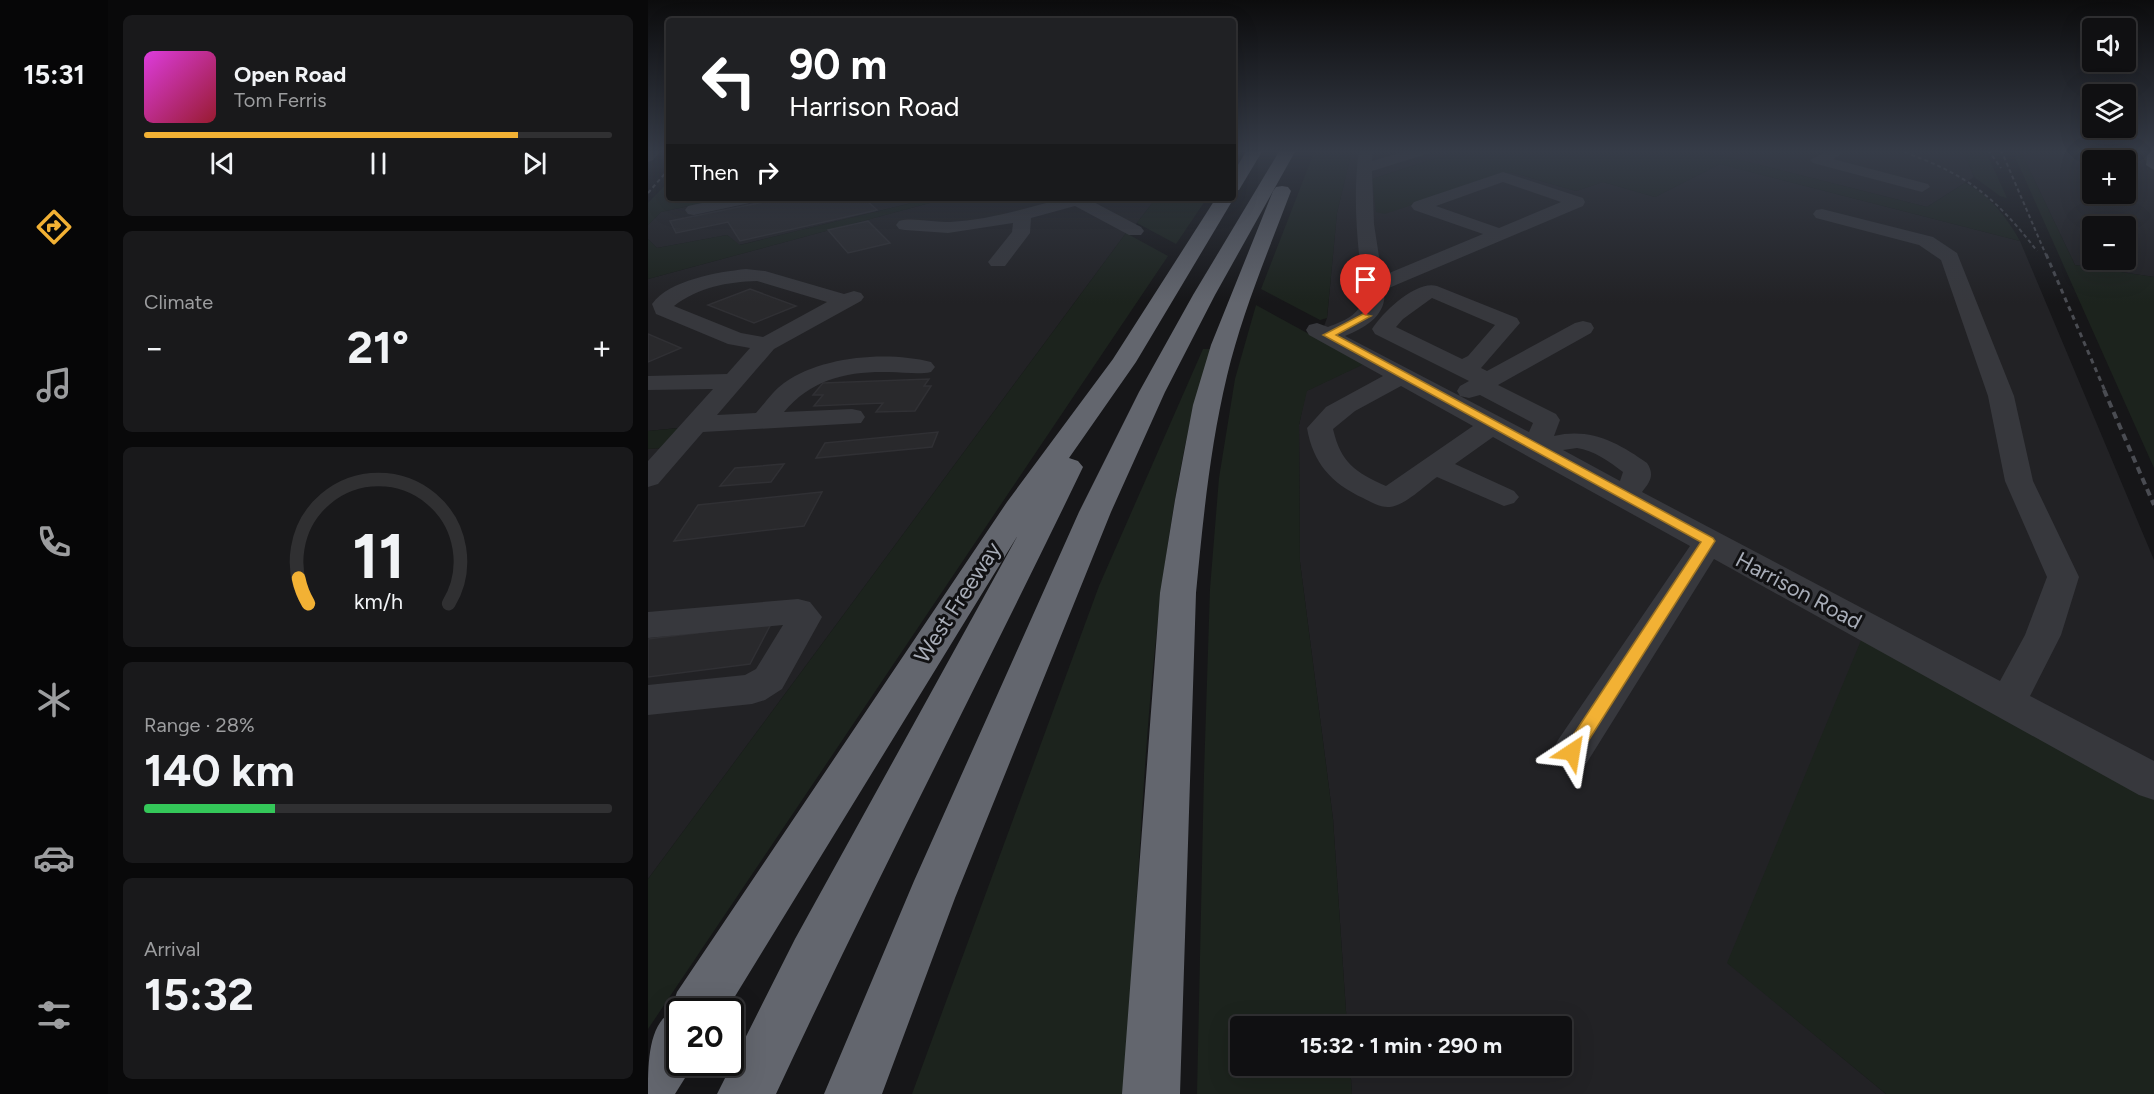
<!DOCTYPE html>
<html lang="en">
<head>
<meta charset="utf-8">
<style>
	body { margin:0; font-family:Figtree,sans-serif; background:#19191b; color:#f1f3f6; height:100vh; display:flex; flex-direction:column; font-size:22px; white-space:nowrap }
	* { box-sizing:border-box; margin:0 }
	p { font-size:20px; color:#9c9d9f }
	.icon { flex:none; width:33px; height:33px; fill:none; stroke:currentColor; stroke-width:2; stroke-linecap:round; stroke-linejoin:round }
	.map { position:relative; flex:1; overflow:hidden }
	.panel { display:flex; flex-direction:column; gap:15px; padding:15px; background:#09090a; width:540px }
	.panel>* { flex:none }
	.hud { position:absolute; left:18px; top:18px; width:570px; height:183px; border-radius:6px; box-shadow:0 6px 24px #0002,0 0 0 2px #303032; background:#202124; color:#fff; overflow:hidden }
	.controls { position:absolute; left:1434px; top:18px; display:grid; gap:12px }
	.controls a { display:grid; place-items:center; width:54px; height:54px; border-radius:6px; background:#101012; box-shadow:0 6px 24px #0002,0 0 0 2px #303032; font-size:30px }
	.speed { position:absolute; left:18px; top:998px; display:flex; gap:12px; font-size:30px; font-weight:700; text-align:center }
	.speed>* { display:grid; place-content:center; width:78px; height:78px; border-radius:50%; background:#101012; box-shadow:0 6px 24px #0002,0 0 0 2px #303032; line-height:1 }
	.speed .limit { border:3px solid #111; border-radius:9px; background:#fff; color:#111 }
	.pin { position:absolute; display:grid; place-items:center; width:51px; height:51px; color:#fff; margin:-62px -26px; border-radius:50% 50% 50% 0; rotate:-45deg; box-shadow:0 0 6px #0007 }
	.pin .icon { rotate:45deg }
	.me { position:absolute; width:66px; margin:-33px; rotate:33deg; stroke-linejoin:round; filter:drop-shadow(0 0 4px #0008) }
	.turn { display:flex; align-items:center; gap:21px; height:126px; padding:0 24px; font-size:27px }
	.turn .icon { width:78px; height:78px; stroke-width:2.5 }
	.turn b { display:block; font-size:42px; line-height:51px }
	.then { display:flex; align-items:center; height:57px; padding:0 24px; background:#0003; gap:12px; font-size:22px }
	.big { font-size:45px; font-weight:700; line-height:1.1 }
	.panel .card { flex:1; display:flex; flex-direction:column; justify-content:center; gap:9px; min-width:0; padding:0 21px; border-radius:9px; background:#19191b }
	.panel .dial { align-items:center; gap:0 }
	.dial svg { height:156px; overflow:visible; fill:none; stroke:#303032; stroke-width:7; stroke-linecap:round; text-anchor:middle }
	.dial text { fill:#f1f3f6; stroke:none }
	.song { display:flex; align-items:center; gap:18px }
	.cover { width:72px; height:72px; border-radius:9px; background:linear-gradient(135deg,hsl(300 70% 55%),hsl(350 70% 35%)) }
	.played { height:6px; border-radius:3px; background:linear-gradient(90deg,#f2b134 80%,#303032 80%) }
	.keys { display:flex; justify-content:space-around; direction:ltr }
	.heat { display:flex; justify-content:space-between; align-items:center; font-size:33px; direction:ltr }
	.charge { height:9px; border-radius:4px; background:linear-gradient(90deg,#34c759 28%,#303032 0) }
	.trip { position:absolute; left:582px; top:1016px; width:342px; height:60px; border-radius:6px; background:#101012; box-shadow:0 6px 24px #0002,0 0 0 2px #303032; font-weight:700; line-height:60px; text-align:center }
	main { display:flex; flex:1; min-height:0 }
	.dock { display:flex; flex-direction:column; width:108px; justify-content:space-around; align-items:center; background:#060607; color:#9c9d9f }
	.dock .icon { width:42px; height:42px }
	.dock .on { color:#f2b134 }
	.dock b { font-size:27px; color:#f1f3f6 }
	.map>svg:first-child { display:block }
</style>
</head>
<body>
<main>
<nav class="dock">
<b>15:31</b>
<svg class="icon on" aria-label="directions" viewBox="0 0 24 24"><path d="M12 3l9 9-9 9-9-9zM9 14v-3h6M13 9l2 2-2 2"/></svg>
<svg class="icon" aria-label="music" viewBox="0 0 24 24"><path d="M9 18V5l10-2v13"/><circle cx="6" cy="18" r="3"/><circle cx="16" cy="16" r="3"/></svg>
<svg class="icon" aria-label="phone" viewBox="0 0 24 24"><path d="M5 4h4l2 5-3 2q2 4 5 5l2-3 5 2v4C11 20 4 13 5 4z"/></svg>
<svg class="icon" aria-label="climate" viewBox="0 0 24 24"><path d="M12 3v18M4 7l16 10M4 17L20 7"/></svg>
<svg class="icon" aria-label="car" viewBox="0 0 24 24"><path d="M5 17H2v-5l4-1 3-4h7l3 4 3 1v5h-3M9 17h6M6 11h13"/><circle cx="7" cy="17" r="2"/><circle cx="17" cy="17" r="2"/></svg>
<svg class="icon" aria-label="filters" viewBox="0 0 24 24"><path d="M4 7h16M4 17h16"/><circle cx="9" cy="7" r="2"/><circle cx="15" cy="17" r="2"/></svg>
</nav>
<section class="panel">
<div class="card">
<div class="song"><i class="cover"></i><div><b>Open Road</b><p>Tom Ferris</p></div></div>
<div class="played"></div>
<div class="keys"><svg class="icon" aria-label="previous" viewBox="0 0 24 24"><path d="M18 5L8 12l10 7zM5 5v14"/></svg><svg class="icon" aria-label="pause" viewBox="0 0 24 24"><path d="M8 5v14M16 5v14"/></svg><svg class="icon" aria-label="next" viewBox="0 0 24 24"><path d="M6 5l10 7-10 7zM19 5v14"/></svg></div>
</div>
<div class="card"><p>Climate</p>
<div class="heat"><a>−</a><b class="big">21°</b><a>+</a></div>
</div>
<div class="card dial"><svg viewBox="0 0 100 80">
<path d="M14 69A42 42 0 1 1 86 69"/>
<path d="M14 69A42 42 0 0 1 9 56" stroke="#f2b134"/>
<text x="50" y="56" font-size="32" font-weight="700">11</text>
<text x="50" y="72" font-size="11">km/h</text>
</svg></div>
<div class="card"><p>Range · 28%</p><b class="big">140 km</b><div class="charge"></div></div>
<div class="card"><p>Arrival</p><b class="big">15:32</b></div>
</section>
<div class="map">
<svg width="1506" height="1094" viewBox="0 0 1506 1094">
	<rect width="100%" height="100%" fill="#161618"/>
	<!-- built -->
	<g fill="#222225" fill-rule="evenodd">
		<polygon points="704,150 813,150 724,179 862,172 928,191 955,182 1007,197 1072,164 1372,241 1506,560 1506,799 1080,963 1238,1094 704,1094 702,1065 914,1065 914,1026 699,1026 685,819 652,562 651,425 658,391 715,364 671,340 679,318 689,213"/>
		<polygon points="1052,150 1319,150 1316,153 1326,177 1279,207"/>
		<path d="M1372 150H1506V277L1427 265ZM1444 160H1478V194H1444ZM1444 226H1478V260H1444Z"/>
		<polygon points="79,198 284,198 91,245 79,235 9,248 0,239 0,225 13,212"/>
		<polygon points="300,198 508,198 489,223 478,233 0,879 0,449 14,448 30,428 0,431 0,279"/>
	</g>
	<!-- green -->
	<g fill="#1c231d">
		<polygon points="667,150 704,150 689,213 679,318 672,320 613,289"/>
		<path d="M813 150H1052L1279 207 1317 183C1340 193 1360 219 1372 241L1072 164 1007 197 955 182 928 191 862 172 737 214 728 212 724 179Z"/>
		<polygon points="1319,150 1335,150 1338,152 1359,198 1352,196 1326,177 1316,152"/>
		<polygon points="1364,150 1372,150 1427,265 1506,277 1506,468"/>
		<polygon points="21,181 21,198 50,198 53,201 79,198 13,212 0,225 0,203"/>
		<polygon points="284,198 300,198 0,279 0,239 9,248 79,235 92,245"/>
		<polygon points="508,198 559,198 528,244 489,223"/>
		<polygon points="478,233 520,256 0,1029 0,879"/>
		<polygon points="608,305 716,364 659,391 651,425 652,562 685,819 699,1026 592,1026 592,1065 702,1065 704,1094 549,1094 556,774 562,589 571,478 587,379"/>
		<path d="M555 349H563C556 375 547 401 541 427 493 647 495 871 475 1094H264L451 586Z"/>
		<polygon points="31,428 14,448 0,449 0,431"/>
		<polygon points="1214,638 1506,800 1506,1094 1238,1094 1079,963"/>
	</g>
	<!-- building -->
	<g fill="#29292c" stroke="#303034" stroke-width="1.5">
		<polygon points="135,198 216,198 229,210 92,241 80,222 28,233 22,221"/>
		<polygon points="220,221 242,243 200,253 180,230"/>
		<polygon points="102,289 148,306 106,323 60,305"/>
		<polygon points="0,334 33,348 0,362"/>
		<polygon points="281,379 276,386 283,386 267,411 228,412 235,403 166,406 175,395 165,395 175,383"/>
		<polygon points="290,432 284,447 168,458 177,443"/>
		<polygon points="136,464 123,482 72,486 87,468"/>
		<polygon points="174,492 156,526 26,541 50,505"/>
		<polygon points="123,624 102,664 0,677 0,639"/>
	</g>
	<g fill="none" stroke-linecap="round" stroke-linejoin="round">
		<!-- minor -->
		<g fill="#37383d" fill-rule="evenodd">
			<polygon points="0,150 13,150 5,160 0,162"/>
			<path d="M711 150H725L724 161 762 150H784L782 153 724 171 726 224 734 276 835 234 766 210 763 206 766 202 855 172 935 198 937 202 935 206 736 290C740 315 717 328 697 336L881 432 885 423 832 395 821 398 812 396 809 391 812 386 821 381 727 334 724 329C735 312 768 280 789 286L869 318 872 323 833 368 839 371 927 323 935 321 943 323 946 328 943 333 850 385 908 414 912 420 906 436C942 427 971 443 999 463 1007 475 1002 482 994 492L1352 681 1377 635 1399 577 1357 481 1340 396 1293 260 1271 245 1168 218 1165 214 1168 210 1174 209 1285 237 1309 253 1366 396 1385 481 1431 577 1413 635 1382 696 1506 761V800L1491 795 1066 559 938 764 924 769 910 764 904 752 910 740 1042 546 845 437 807 464 866 491 871 497 866 503 856 506 789 477C776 486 758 505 742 507 733 508 723 502 715 498 683 483 665 463 659 428L678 407 735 376 661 335 658 330 661 325 669 323 680 327C696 321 711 315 716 298 710 249 704 199 711 150ZM855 182 913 202 851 228 788 206ZM784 298 847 325 820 356 814 359 748 327 755 319ZM753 386 825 426 738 486C707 472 693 463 685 429L707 411ZM929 448C945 450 962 462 975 472L972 481 915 450Z"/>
			<polygon points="1181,150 1200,150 1185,159 1280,184 1282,187 1274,192 1165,163 1162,160"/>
			<polygon points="77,198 108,198 106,202 46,215 40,214 37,210 40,206"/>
			<path d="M417 198H438L493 227 496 231 493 235H481L427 206 383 218 382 233 357 266H343L340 262 364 232 365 223 300 233 257 230 251 229 248 225 251 221C266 217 285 223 302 222 341 220 379 208 417 198Z"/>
			<path d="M98 269 117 271 196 294 206 291 213 293 216 297 213 301 126 349 69 415 108 413C117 403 125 391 136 383 174 356 239 351 283 362L287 367 283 372C270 375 256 372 241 372 200 371 163 379 136 412L204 409 213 411 217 417 213 423 55 432 10 484 0 487V461L65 389 0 390V376L79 374 102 348 80 344 8 314 4 304C21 280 70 272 98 269ZM109 281 179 302 115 337 93 333 26 306C51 287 79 282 109 281Z"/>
			<polygon points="150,599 162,602 174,617 134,689 117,700 104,704 0,715 0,685 97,675 108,669 135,625 0,638 0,612"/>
		</g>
		<!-- major -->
		<polygon fill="#53555c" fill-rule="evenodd" points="1506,150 1506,170 1498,165 1500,151"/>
		<!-- highway -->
		<g fill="#63666e" fill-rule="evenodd">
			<polygon points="599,150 615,150 591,190 585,191 585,173"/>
			<polygon points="632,150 648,150 567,295 517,392 463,512 307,898 234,1094 176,1094 266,881 431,512 491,392 545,295"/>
			<path d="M634 186 640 187 643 191C620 252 594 313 579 376 562 447 555 520 548 593L532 1094H474L512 593 527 500 545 405 563 345 625 191 628 187Z"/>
			<path d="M585 197 586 198 488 362 421 458 430 461 435 467C334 677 226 883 128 1094H69L147 939 370 535 78 1011H32V1062H47L27 1094H0C0 1066 0 1026 22 1013L29 992 359 502 465 359 568 198Z"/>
		</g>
		<!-- rail-far2 -->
		<g stroke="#4a4c52" stroke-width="2" stroke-dasharray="4 3" stroke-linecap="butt">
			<path d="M1250 150C1317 173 1346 195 1389 251"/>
			<polyline points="1340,150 1353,168"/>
			<polyline points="1353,150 1398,255"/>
			<polyline points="0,193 21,169"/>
		</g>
		<!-- rail-far1 -->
		<polyline stroke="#4a4c52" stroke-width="3" stroke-dasharray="5 4.5" stroke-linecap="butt" points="1398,254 1457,391"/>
		<!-- rail -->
		<polyline stroke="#4a4c52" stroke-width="4" stroke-dasharray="7 5" stroke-linecap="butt" points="1456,390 1506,505"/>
	</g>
	<!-- sky -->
	<linearGradient id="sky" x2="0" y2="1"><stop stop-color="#0c0c0d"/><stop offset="0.5" stop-color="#363c48"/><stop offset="1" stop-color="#363c48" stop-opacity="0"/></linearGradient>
	<rect width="1506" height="303" fill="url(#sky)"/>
	<!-- route -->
	<polygon fill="#f2b134" stroke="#9d7322" stroke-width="1.5" points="715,314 723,316 688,335 1065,538 1067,541 930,757 924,759 918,757 915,752 918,746 1053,542 675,335"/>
	<g text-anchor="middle" stroke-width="6" stroke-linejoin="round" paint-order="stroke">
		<!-- street labels -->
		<g font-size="22" fill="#a8adb8" stroke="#111113">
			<text transform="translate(1151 590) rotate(28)" y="8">Harrison Road</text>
			<text transform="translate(309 602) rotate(-57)" y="8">West Freeway</text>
		</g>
	</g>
</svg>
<div class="controls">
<a><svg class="icon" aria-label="sound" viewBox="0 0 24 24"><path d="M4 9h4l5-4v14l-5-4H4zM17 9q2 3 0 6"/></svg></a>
<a><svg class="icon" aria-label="layers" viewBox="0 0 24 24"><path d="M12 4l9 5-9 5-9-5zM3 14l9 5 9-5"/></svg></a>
<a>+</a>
<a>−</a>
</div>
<div class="speed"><div class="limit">20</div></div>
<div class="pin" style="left:718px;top:316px;background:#d93025"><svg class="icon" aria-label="arrive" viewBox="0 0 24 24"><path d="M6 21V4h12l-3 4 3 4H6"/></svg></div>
<svg class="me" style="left:924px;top:752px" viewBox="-20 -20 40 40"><path d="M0-17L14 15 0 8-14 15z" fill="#f2b134" stroke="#fff" stroke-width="4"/></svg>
<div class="trip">15:32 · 1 min · 290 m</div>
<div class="hud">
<div class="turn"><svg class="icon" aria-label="left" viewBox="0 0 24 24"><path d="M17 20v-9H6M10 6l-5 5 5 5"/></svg><div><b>90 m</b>Harrison Road</div></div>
<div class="then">Then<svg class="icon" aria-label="right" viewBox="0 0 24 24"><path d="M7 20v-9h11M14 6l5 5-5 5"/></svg></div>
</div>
</div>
</main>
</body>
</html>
